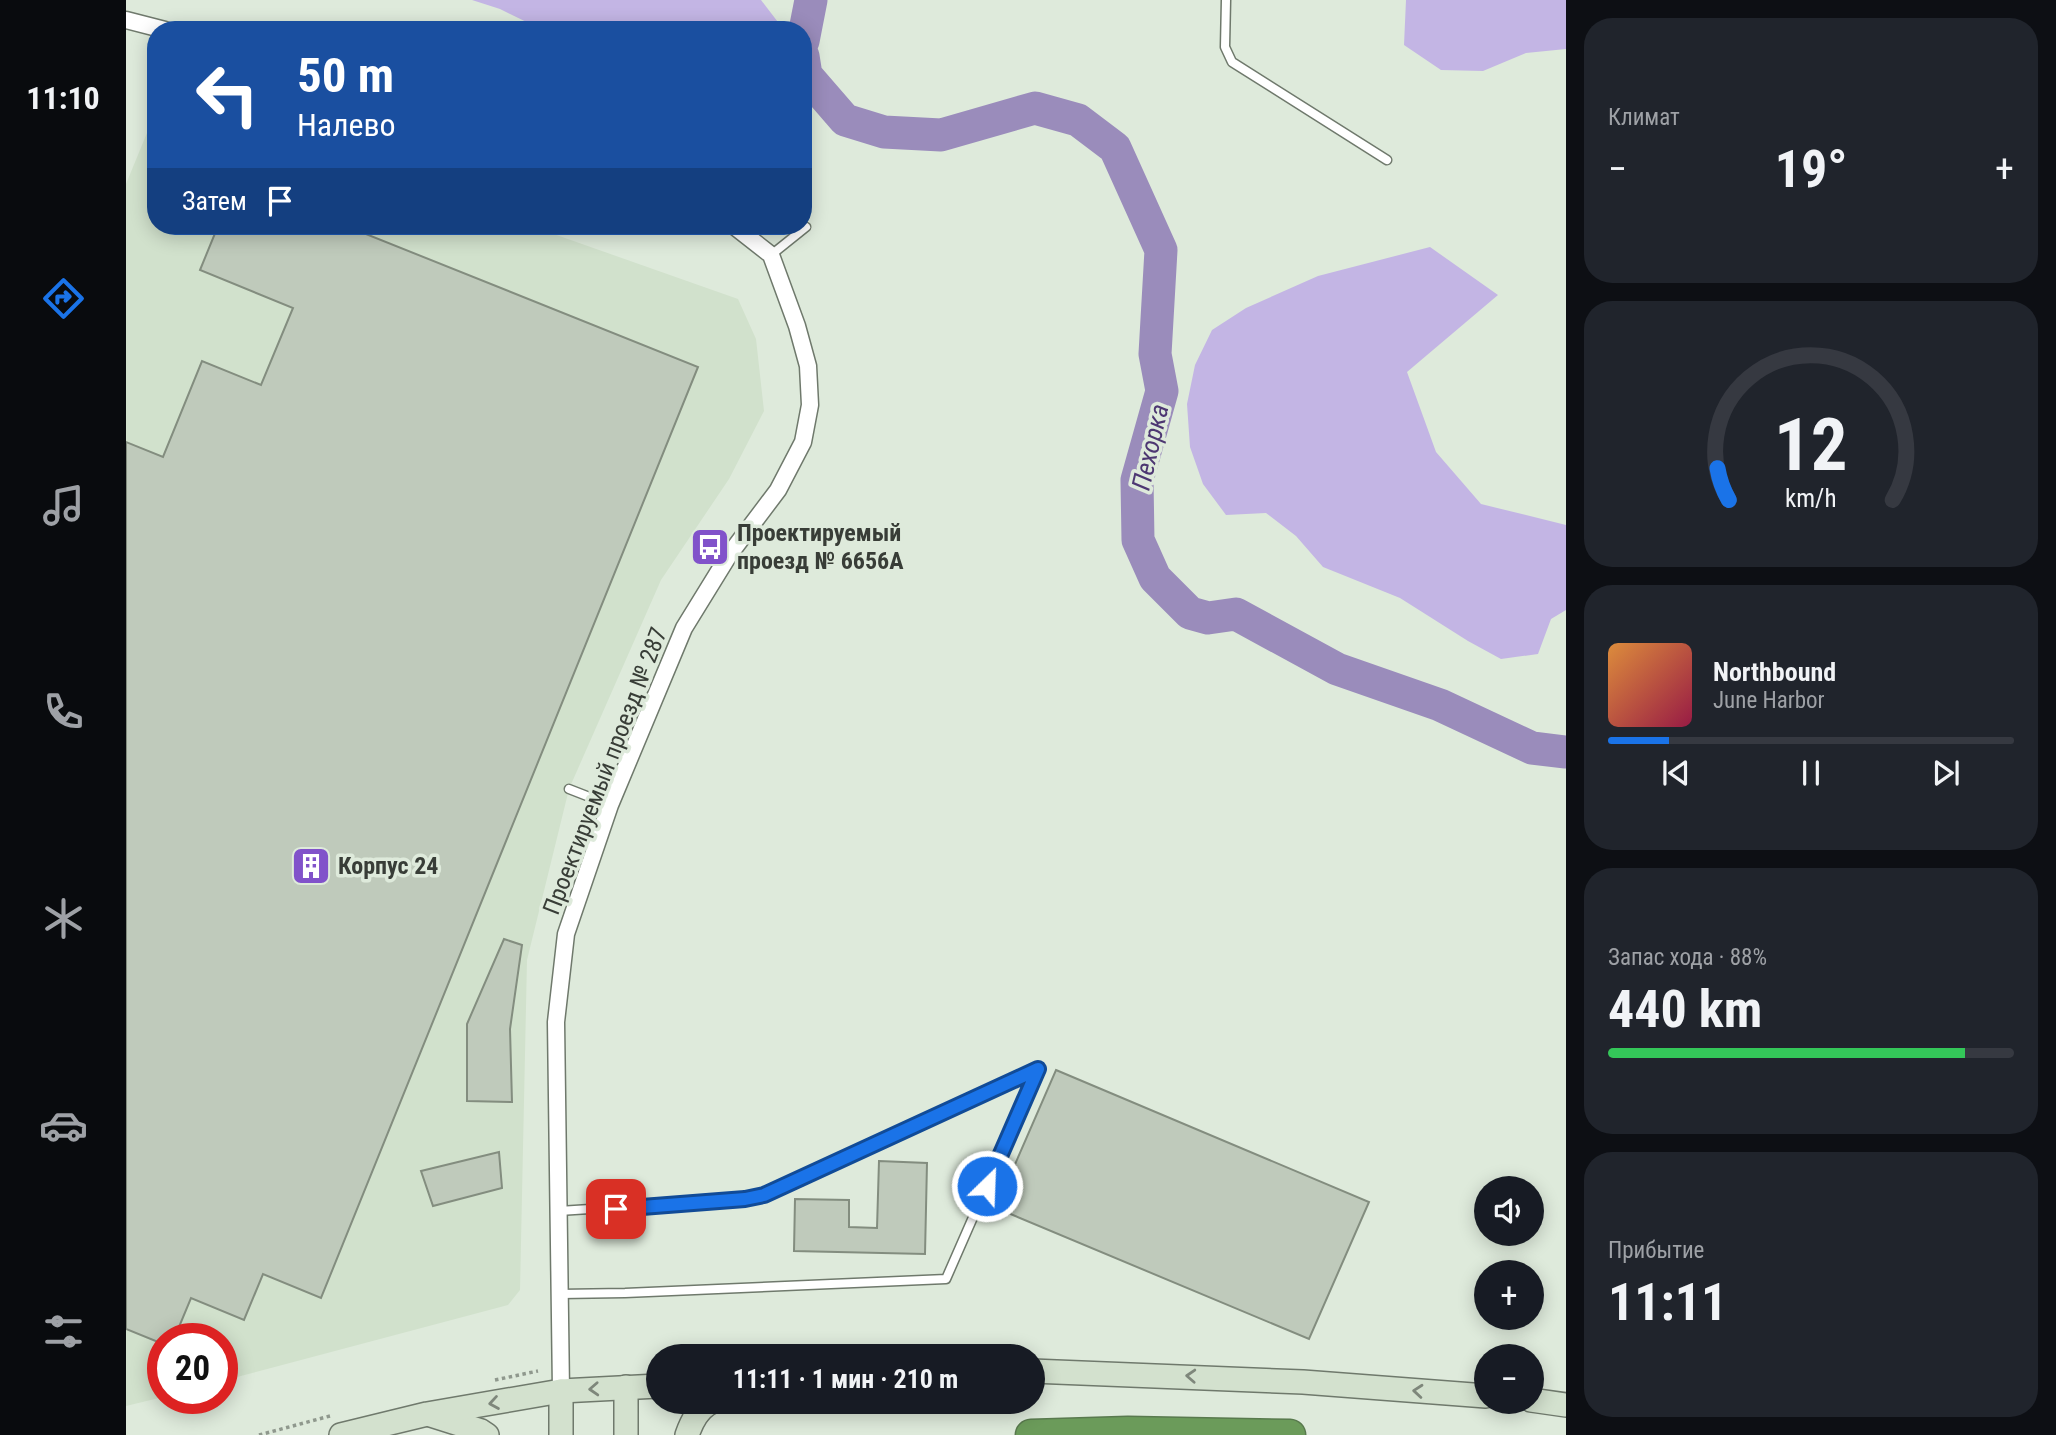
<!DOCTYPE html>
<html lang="ru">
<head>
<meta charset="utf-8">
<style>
	body { margin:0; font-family:"Roboto Condensed",sans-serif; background:#20242c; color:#f1f3f6; height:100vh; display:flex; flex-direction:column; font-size:26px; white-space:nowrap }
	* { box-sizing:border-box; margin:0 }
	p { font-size:23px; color:#9ea1a6 }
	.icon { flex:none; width:38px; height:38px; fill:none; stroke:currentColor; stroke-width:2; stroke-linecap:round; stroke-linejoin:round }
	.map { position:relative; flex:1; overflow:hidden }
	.sheet { display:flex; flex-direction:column; gap:18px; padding:18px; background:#0d0f14; width:490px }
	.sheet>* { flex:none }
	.top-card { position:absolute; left:21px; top:21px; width:665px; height:214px; border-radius:28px; box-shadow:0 4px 18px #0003; background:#1a4fa0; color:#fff; overflow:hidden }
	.fabs { position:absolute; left:1348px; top:1176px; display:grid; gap:14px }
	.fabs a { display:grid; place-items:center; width:70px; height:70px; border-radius:50%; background:#171b24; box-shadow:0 4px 18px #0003; font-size:35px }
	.speed { position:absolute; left:21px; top:1323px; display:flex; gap:14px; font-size:35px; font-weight:700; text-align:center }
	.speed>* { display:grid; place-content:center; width:91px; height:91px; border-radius:50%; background:#171b24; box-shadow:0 4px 18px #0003; line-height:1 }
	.speed .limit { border:10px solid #d22; background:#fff; color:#111 }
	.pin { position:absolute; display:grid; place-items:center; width:60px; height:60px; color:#fff; margin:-30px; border-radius:14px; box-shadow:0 4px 10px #0006 }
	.me { position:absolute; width:77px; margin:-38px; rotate:24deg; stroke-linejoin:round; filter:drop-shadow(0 0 5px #0008) }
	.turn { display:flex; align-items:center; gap:24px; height:147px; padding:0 35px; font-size:32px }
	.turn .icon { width:91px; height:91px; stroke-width:2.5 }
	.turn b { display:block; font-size:49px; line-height:60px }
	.then { display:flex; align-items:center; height:66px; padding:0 35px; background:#0003; gap:14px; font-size:26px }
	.big { font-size:52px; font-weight:700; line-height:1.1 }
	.sheet .tile { flex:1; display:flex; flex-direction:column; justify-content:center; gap:10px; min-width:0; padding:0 24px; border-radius:28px; background:#20242c }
	.sheet .dial { align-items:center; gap:0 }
	.dial svg { height:182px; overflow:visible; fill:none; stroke:#363941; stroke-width:7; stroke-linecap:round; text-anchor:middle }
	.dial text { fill:#f1f3f6; stroke:none }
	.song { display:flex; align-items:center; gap:21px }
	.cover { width:84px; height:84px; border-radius:10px; background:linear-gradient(135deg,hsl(30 70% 55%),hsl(340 70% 35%)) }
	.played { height:7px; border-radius:4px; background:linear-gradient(90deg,#1a73e8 15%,#363941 15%) }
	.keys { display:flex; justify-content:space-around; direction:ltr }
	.heat { display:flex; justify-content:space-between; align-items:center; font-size:38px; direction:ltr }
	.charge { height:10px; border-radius:5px; background:linear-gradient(90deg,#34c759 88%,#363941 0) }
	.trip { position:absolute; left:520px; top:1344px; width:399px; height:70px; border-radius:35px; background:#171b24; box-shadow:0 4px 18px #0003; font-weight:700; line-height:70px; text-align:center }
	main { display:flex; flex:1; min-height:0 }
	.tabs { display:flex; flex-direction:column; width:126px; justify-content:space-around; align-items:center; background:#090b0e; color:#9ea1a6 }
	.tabs .icon { width:49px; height:49px }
	.tabs .active { color:#1a73e8 }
	.tabs b { font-size:32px; color:#f1f3f6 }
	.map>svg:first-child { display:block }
</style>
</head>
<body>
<main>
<nav class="tabs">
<b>11:10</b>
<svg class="icon active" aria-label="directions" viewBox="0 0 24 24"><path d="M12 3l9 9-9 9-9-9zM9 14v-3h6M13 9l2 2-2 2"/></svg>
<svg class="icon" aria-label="music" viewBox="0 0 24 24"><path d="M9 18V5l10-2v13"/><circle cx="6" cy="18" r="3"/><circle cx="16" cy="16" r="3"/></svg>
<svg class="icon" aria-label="phone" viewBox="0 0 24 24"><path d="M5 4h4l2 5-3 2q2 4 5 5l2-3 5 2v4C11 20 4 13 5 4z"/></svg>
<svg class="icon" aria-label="climate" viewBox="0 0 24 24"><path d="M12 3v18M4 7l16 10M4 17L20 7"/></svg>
<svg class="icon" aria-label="car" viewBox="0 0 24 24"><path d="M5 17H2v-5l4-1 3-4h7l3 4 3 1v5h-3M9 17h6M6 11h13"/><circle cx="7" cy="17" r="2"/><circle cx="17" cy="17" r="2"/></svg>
<svg class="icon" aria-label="filters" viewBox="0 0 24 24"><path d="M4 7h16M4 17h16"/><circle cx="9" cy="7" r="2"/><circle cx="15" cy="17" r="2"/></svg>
</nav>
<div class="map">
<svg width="1440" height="1435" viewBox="0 0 1440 1435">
	<rect width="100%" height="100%" fill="#deeadb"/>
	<!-- built -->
	<polygon fill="#d1e1cc" points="30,111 30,226 405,226 612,299 630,339 638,411 603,479 535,580 443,789 401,960 394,1290 382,1305 96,1381 96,1339 37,1339 37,1397 0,1406 0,184"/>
	<!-- green -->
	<g fill="#c3b5e4">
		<polygon points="346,0 635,0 658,30 417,30 374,9"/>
		<polygon points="1280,0 1440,0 1440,49 1400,53 1357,71 1315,70 1278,45"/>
		<polygon points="1304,247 1372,295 1281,372 1310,452 1355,504 1440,525 1440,610 1425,619 1412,654 1375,659 1342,641 1274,598 1197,567 1170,536 1140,513 1100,515 1077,484 1064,447 1061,404 1069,365 1086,330 1120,308 1192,276"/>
	</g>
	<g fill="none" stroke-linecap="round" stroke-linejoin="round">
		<!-- river -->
		<g stroke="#9a8cbb" stroke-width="33">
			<polyline points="677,41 685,0"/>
			<polyline points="677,56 680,75 719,120 758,132 815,135 909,108 952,120 989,148 1035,250 1029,354 1036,391 1011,480 1012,540 1029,578 1064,613 1082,618 1110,614 1211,669 1314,705 1406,748 1440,752"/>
		</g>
	</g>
	<!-- building -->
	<g fill="#bfcabb" stroke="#838d7f" stroke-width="2">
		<polygon points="92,226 220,226 572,367 195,1298 137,1274 118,1320 65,1298 48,1339 37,1339 37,1344 0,1329 0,442 37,457 76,361 135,385 167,308 74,270"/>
		<polygon points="378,939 396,945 384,1029 386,1102 341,1101 341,1024"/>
		<polygon points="930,1070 1243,1202 1183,1339 870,1208"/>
		<polygon points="373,1152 376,1188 307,1206 295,1171"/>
		<polygon points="753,1161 801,1163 799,1254 668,1251 669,1199 723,1200 723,1227 751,1228"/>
	</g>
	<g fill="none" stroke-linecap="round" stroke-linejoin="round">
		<!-- lane casing -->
		<g stroke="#6f796c" stroke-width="11">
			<g id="lane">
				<polyline points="1100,0 1099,47 1106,62 1261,160"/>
				<polyline points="645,255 680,227"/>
				<polyline points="443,789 484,805"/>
				<polyline points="433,1211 619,1199 653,1190 912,1069 820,1279 499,1293 434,1294"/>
			</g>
		</g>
		<!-- street casing -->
		<g stroke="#6f796c" stroke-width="19">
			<g id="street">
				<polyline points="0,20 39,30"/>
				<polyline points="435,1391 430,1022 440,934 484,805 558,628 603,555 652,490 677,442 684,405 682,366 671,326 645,255 608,226"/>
			</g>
		</g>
		<!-- secondary casing -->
		<g stroke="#6f796c" stroke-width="26">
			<g id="secondary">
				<polyline points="906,1371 1177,1382 1360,1396"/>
				<polyline points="1405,1400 1440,1405"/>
				<polyline points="305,1415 355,1431 361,1435"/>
				<polyline points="215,1435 301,1414 435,1391 532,1386"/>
				<polyline points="435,1435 435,1391"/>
				<polyline points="500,1435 500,1387"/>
				<path d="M561 1435C566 1421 572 1409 585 1402"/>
			</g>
		</g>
		<!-- highway casing -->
		<g stroke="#597a4e" stroke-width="33">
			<polyline id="highway" points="905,1435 1002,1432 1164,1435"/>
		</g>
		<!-- path -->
		<g stroke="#8f988d" stroke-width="3.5" stroke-dasharray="3.5 3.5" stroke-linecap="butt">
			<polyline points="369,1380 412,1371"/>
			<polyline points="133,1435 204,1416"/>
		</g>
		<!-- lane -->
		<use href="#lane" stroke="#fff" stroke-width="8"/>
		<!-- street -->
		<use href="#street" stroke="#fff" stroke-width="16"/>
		<!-- secondary -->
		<use href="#secondary" stroke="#d3e1ce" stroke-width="23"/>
		<!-- highway -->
		<use href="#highway" stroke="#6b9b5a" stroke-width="30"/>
	</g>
	<!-- one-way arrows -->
	<defs><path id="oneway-chevron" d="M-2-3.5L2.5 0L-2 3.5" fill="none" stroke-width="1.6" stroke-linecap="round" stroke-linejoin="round" transform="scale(1.75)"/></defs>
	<g stroke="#7e877b">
		<use href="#oneway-chevron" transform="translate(1065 1376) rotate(-177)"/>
		<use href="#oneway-chevron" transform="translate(468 1389) rotate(177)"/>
		<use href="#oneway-chevron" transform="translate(1292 1391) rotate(-175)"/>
		<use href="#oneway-chevron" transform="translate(368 1403) rotate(171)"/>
	</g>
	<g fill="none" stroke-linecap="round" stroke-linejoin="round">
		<!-- route casing -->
		<g stroke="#114b97" stroke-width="18">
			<polyline id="route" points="490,1209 619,1199 638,1195 912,1069 861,1186"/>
		</g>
		<!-- route -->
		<use href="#route" stroke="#1a73e8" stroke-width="12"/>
	</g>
	<!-- icons -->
	<defs>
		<g id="bus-square" transform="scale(2.0125)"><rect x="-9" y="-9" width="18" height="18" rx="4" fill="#8152ca" stroke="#deeadb"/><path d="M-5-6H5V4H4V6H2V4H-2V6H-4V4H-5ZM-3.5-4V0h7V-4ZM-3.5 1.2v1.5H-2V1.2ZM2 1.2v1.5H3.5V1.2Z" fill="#fff"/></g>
		<g id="building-square" transform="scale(2.0125)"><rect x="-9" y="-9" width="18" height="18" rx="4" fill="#8152ca" stroke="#deeadb"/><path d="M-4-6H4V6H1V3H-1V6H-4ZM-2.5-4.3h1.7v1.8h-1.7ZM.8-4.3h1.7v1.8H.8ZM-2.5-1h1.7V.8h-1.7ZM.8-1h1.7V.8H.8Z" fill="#fff"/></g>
	</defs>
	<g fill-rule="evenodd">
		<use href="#bus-square" x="584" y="547"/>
		<use href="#building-square" x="185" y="866"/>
	</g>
	<g text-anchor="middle" stroke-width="7" stroke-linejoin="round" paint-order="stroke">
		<!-- poi labels -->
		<g font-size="24" font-weight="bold" fill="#383d37" stroke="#deeadb" text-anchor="start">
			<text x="611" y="541">Проектируемый<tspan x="611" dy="28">проезд № 6656А</tspan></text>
			<text x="212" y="874">Корпус 24</text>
		</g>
		<!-- street labels -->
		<g font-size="24" fill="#383d37" stroke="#deeadb">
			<text transform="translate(479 771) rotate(-69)" y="8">Проектируемый проезд № 287</text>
		</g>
		<!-- water labels -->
		<g font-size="26" font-style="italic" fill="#4d3772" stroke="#deeadb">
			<text transform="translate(1024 447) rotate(-77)" y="9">Пехорка</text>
		</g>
	</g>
</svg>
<div class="fabs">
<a><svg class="icon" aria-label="sound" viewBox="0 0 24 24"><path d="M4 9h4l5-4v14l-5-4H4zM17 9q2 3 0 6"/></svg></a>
<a>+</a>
<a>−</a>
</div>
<div class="speed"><div class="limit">20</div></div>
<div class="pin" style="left:490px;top:1209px;background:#d93025"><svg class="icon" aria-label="arrive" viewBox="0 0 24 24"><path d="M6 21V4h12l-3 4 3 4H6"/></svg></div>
<svg class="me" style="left:861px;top:1186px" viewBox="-20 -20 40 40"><circle r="17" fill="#1a73e8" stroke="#fff" stroke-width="3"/><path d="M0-11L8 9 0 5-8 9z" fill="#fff"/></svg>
<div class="trip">11:11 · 1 мин · 210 m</div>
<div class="top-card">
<div class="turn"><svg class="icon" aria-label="left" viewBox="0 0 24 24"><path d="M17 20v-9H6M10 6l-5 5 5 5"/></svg><div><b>50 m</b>Налево</div></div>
<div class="then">Затем<svg class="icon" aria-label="arrive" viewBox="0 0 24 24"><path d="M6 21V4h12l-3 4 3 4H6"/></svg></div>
</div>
</div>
<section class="sheet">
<div class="tile"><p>Климат</p>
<div class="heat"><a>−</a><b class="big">19°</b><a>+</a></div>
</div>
<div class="tile dial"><svg viewBox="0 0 100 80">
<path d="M14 69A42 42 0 1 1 86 69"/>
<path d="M14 69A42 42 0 0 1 9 55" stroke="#1a73e8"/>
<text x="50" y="56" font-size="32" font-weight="700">12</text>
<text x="50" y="72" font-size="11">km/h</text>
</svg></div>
<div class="tile">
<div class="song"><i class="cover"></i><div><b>Northbound</b><p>June Harbor</p></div></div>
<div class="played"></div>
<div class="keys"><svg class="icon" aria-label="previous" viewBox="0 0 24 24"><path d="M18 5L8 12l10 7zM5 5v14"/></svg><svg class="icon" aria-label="pause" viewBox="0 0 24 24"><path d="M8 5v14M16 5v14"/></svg><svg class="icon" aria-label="next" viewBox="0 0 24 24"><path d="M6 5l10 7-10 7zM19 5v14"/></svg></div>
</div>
<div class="tile"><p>Запас хода · 88%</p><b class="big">440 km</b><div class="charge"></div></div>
<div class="tile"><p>Прибытие</p><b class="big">11:11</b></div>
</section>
</main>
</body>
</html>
